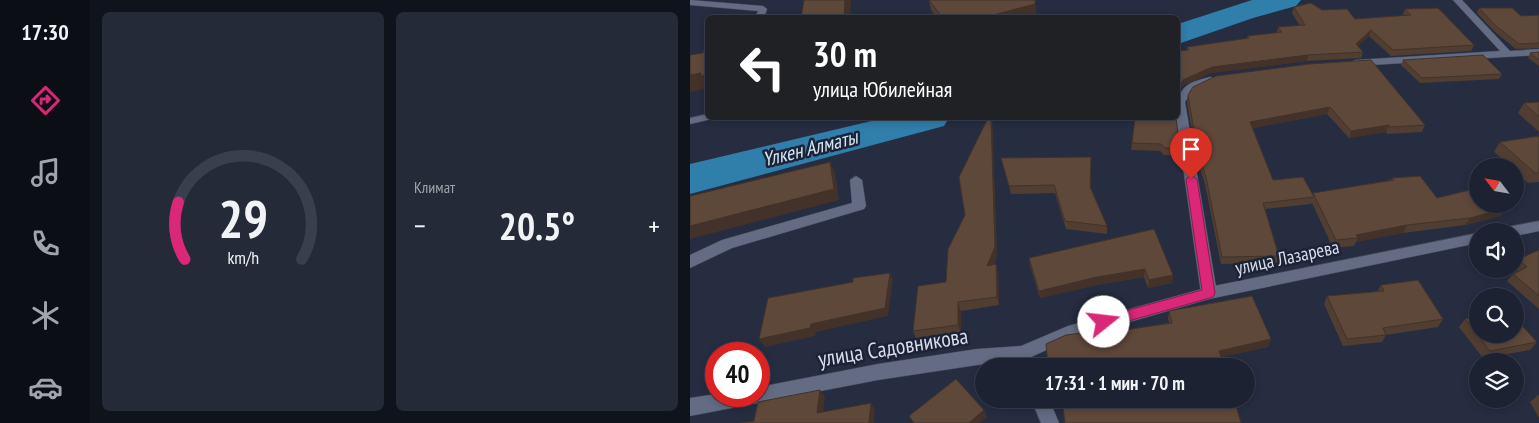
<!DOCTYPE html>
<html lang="ru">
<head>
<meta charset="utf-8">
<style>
	body { margin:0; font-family:"PT Sans Narrow",sans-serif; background:#252a39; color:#f1f3f6; height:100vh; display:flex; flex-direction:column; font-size:19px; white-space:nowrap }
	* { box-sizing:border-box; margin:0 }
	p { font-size:16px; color:#a0a4ab }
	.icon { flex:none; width:28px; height:28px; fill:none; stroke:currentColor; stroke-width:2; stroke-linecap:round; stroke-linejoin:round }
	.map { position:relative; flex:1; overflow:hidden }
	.side { display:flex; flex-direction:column; gap:12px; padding:12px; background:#0f131b; width:600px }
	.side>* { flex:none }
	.guide { position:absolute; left:15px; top:15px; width:475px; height:105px; border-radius:8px; box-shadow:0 2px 8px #0003,0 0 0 1px #3a3f4d; background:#202124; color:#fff; overflow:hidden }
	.needle { width:32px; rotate:301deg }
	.controls { position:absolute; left:779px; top:158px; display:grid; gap:10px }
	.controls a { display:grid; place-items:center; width:55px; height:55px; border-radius:50%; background:#1c2231; box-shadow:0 2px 8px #0003,0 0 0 1px #3a3f4d; font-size:25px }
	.speed { position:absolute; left:15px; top:342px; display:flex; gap:10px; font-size:25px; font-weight:700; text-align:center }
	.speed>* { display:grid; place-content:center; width:65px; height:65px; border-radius:50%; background:#1c2231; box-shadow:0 2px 8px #0003,0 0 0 1px #3a3f4d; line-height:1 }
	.speed .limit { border:8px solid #d22; background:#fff; color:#111 }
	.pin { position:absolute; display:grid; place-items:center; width:42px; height:42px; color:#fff; margin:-51px -21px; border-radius:50% 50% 50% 0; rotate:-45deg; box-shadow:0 0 5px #0007 }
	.pin .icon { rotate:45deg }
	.me { position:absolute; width:55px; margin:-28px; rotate:74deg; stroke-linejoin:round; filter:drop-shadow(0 0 4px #0008) }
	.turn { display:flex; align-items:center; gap:18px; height:105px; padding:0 25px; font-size:22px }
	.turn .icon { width:65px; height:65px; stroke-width:2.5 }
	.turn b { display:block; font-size:35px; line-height:42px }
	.big { font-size:38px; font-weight:600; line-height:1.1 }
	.side .widget { flex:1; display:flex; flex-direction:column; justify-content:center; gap:8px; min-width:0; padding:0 18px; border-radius:8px; background:#252a39 }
	.side .dial { align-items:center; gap:0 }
	.dial svg { height:130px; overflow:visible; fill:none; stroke:#3a3f4d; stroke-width:7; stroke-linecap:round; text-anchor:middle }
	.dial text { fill:#f1f3f6; stroke:none }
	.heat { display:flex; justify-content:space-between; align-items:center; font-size:28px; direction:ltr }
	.side .tiles { flex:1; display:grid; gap:12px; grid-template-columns:repeat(2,1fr) }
	.trip { position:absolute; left:285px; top:358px; width:280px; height:50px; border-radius:25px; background:#1c2231; box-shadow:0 2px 8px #0003,0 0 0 1px #3a3f4d; font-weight:600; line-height:50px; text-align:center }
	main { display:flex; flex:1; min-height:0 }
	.tabs { display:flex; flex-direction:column; width:90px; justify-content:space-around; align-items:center; background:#0b0e14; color:#a0a4ab }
	.tabs .icon { width:35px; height:35px }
	.tabs .on { color:#db2777 }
	.tabs b { font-size:22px; color:#f1f3f6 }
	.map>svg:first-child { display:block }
</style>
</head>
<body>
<main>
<nav class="tabs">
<b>17:30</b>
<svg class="icon on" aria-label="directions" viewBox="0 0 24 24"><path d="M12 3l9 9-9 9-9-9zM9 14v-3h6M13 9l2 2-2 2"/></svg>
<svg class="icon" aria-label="music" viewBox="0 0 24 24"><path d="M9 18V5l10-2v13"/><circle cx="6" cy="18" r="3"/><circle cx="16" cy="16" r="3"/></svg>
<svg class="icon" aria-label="phone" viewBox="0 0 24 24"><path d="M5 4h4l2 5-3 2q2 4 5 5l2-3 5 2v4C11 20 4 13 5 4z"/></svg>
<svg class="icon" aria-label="climate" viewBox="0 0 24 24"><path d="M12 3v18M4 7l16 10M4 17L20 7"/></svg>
<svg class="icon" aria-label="car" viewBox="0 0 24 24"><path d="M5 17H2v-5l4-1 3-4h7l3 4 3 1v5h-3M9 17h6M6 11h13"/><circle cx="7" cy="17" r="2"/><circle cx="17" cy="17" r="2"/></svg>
</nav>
<section class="side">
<div class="tiles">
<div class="widget dial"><svg viewBox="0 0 100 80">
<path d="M14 69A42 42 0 1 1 86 69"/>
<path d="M14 69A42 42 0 0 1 10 34" stroke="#db2777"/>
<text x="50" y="56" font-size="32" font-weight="700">29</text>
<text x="50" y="72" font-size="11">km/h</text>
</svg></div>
<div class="widget"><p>Климат</p>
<div class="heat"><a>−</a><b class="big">20.5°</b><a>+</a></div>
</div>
</div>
</section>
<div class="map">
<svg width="849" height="423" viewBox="0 0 849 423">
	<rect width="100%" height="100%" fill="#262d41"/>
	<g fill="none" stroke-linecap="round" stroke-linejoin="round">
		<!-- river -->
		<g fill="#307eaa" fill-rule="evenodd">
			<polygon points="562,0 611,0 606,6 563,18 488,44 488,24"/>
			<polygon points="194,118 259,118 254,126 0,194 0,164"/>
		</g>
		<!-- service casing -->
		<g stroke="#44495a" stroke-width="1">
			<polygon id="service" points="166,176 172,180 176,206 174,209 42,248 0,268 0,255 32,240 162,203 160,180"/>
		</g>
		<!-- minor casing -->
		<g stroke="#44495a" stroke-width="1">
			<g id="minor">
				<polygon points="0,0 73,6 77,9 74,18 65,18 68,11 0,5"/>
				<polygon points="763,0 772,0 820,51 849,49 849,55 665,66 660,63 665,60 810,51"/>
				<path d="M520 77 524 78 525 80 524 82 501 92 495 102 527 293 525 297 519 299 513 297 511 293 486 118H488C488 89 491 84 520 77Z"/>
				<polygon points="18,114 18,118 23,118 22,119 0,124 0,118"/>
			</g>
		</g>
		<!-- tertiary casing -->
		<g stroke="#44495a" stroke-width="1">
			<g id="tertiary">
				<polygon points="849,221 849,231 825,236 825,231 815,231 817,227"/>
				<polygon points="788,233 788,243 519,299 381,339 332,361 287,365 188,380 0,416 0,398 26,394 26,396 69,396 69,387 188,364 287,349 331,346 378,326 519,287"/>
				<polygon points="341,399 359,399 369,423 351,423"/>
			</g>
		</g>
		<!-- service -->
		<use href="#service" fill="#636c83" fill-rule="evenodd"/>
		<!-- minor -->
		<use href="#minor" fill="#636c83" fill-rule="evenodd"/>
		<!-- tertiary -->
		<use href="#tertiary" fill="#636c83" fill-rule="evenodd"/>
	</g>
	<!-- wall -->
	<g fill="#513e32">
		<polygon points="239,0 345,4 346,13 331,18 247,18 241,10"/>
		<polygon points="604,7 632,10 665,19 714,16 713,15 715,9 784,45 781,51 701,56 679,36 668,46 673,52 671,58 617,61 521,73 492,86 488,93 488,51 497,50 497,47 557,39 557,36 587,33 588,27 610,26 602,13"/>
		<polygon points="789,8 831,16 849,15 849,48 826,49 804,31 787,13"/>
		<polygon points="849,52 849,66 838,58 840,53"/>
		<polygon points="713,60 812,74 809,79 730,83 711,65"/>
		<polygon points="526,76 735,125 732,132 697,134 696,132 659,138 637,114 563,128 583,180 623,195 623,193 701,180 702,178 747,198 811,216 775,225 713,233 666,242 664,246 643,248 622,203 621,204 575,209 589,256 587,263 531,264 515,184 506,156 497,102 498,95"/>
		<polygon points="849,102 849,132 828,113 834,103"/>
		<polygon points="445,118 490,149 489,156 474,155 470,151 441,150"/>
		<polygon points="302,120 307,256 304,264 308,273 309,305 271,311 271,333 227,340 223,331 256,282 275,215"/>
		<polygon points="849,136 849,182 838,183 825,171 825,166 820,166 804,152 810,142"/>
		<polygon points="311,158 401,165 401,188 417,226 417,234 376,229 365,193 321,194"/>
		<polygon points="464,229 483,275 482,283 458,288 454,277 407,285 350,298 340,265 339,258"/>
		<polygon points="849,250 849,309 817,281 823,274 828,272 825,269 825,264 829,259"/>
		<polygon points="691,285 753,319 748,327 696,335 692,342 653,346 634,304 637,296 687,292"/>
		<polygon points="479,311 581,339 578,347 531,357 393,336 479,323 478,319"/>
		<polygon points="775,319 847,342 840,350 793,358 769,327"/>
		<polygon points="848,395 849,395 849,418 840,402"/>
		<polygon points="362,399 544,399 363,403"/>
	</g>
	<!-- shaded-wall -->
	<g fill="#423229">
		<polygon points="155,0 161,0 160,18 154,18"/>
		<polygon points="345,4 346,13 331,18 292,18"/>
		<polygon points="681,30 679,36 664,50 666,44"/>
		<polygon points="618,55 617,61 521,73 492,86 488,93 488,88 493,80 522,67"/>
		<polygon points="11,73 18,74 18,88 0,92 0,75"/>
		<polygon points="640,107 637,114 559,129 560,122"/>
		<polygon points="301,118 302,118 302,120 307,256 299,275 297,266"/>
		<polygon points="699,125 696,132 659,138 661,131"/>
		<polygon points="140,162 145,173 149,200 0,239 0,226"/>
		<polygon points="816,208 811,216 775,225 780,218"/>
		<polygon points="717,225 713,233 666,242 668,238 666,235"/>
		<polygon points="306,264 308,273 309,305 307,297"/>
		<polygon points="455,269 454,277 407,285 350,298 349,291 407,277"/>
		<polygon points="200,273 203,280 198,316 126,332 125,336 75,347 69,339 121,324"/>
		<polygon points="483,275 482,283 458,288 459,280"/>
		<polygon points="268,302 271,311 271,333 268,325"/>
		<polygon points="581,339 578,347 527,358 529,351"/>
		<polygon points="130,390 135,397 132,420 127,413"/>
		<polygon points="181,403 185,410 184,423 179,423"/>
		<polygon points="294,410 297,417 290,423 279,423"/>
	</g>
	<!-- building -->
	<g fill="#5e483a" stroke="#423229">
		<polygon points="114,0 155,0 154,18 111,18"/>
		<polygon points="239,0 345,0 345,4 292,18 253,18"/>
		<polygon points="621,3 632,10 657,9 665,19 721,15 715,9 748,8 784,45 703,50 681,30 666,44 673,52 618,55 522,67 493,80 488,88 488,51 499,50 497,47 559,38 557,36 592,32 588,27 615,25 604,7"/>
		<polygon points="789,8 822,8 831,16 849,15 849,43 829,44 806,26"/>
		<polygon points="18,48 18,74 10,76 11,73 0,75 0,55 13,53 14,49"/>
		<polygon points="849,52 849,60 840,53"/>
		<polygon points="793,55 812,74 732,78 713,60"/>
		<polygon points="681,60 735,125 700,127 699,125 661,131 640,107 560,122 583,180 613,177 624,197 573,203 589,256 532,257 516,177 507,149 498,95 503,87 526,76 619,64"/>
		<polygon points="849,102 849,117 834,103"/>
		<polygon points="298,118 301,118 305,247 297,266 306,264 307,297 268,302 268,325 223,331 228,286 256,282 258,249 275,215 269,177"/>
		<polygon points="445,118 486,118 490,149 475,148 471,144 442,143"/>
		<polygon points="849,136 849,173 845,173 810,142"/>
		<polygon points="401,157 400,187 417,226 375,221 364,185 319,186 311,158"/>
		<polygon points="140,162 144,189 0,226 0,196"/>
		<polygon points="730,176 747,198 788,188 788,204 812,204 816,208 780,218 717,225 666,235 668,238 646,240 623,193 704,180 702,178"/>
		<polygon points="464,229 483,275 459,280 455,269 407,277 349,291 339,258"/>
		<polygon points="849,250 849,296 823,274 837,267 829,259"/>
		<polygon points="200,273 195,308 121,324 120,328 69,339 78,298 163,282 163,278"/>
		<polygon points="728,280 753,319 693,328 696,335 657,339 637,296 694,291 691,285"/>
		<polygon points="562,296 581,339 529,351 534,366 358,366 356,344 376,335 392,333 393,336 482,323 479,311"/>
		<polygon points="788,316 788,334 825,334 825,318 847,342 800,351 775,319"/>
		<polygon points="266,379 294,410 279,423 224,423 219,416"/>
		<polygon points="130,390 127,413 181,403 179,423 50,423 64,421 68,402"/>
		<polygon points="372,399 544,399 551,423 375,423"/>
	</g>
	<!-- route -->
	<polygon fill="#db2777" stroke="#8e194d" points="501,175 507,179 525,293 523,297 414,328 409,326 407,322 409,318 512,290 496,179"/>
	<g text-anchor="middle" stroke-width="5" stroke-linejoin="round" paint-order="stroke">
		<!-- street labels -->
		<g font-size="19" fill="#d9deeb" stroke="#1c2337">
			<text transform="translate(597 257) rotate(-12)" y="7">улица Лазарева</text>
		</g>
		<!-- water labels -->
		<g font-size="20" font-style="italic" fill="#d0e6f5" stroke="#1c2337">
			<text transform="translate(120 148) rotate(-14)" y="7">Үлкен Алматы</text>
		</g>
		<!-- near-street labels -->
		<g font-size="22" fill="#d9deeb" stroke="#1c2337">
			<text transform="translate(203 347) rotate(-9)" y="8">улица Садовникова</text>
		</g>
	</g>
</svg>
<div class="controls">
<a><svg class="needle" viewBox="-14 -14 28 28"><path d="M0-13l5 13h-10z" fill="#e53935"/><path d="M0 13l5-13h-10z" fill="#a0a4ab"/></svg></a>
<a><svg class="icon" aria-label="sound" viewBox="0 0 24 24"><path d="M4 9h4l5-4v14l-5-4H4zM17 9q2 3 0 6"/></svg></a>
<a><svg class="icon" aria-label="search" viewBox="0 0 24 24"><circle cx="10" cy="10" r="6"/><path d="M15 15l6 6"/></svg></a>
<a><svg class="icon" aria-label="layers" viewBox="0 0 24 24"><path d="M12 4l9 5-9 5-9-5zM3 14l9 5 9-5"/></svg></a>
</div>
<div class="speed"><div class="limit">40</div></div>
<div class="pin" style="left:501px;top:179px;background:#d93025"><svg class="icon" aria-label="arrive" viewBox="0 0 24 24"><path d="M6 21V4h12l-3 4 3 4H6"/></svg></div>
<svg class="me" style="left:414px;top:322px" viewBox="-20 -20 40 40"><circle r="19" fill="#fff"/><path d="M0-13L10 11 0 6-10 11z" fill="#db2777"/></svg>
<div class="trip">17:31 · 1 мин · 70 m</div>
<div class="guide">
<div class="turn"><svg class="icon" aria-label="left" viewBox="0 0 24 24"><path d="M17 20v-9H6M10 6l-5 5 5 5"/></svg><div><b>30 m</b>улица Юбилейная</div></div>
</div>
</div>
</main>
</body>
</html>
